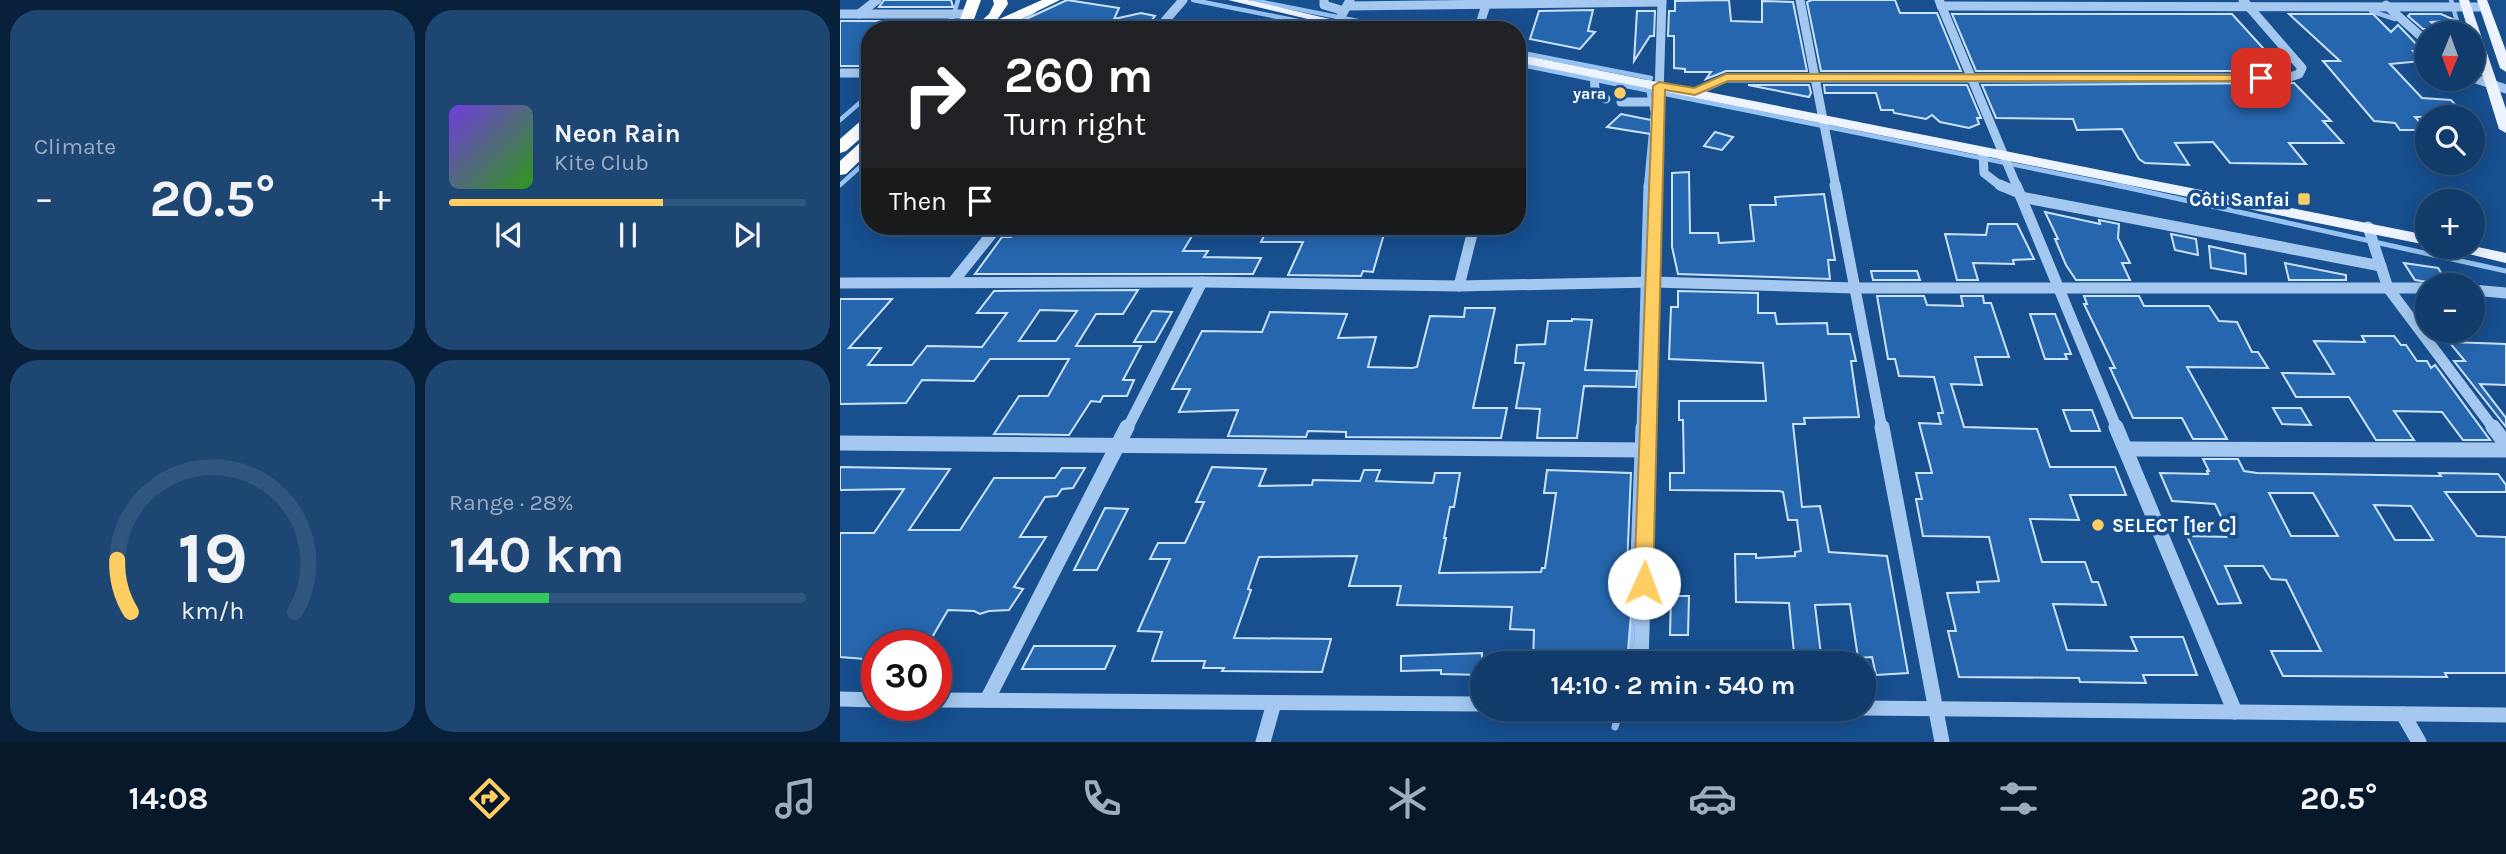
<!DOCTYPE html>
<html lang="en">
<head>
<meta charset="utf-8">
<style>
	body { margin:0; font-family:Karla,sans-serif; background:#1e4673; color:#f1f3f6; height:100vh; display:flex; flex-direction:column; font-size:26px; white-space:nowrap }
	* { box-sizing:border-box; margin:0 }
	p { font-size:23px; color:#9cadc1 }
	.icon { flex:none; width:38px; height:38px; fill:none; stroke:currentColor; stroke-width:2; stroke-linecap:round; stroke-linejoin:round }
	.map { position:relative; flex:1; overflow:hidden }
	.sheet { display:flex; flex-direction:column; gap:10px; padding:10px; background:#09203b; width:840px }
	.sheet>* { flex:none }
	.guide { position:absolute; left:21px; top:21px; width:665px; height:214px; border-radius:28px; box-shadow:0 4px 18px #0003,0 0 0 2px #30557e; background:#202124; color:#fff; overflow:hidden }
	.needle { width:46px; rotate:181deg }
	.tools { position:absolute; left:1575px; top:21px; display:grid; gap:14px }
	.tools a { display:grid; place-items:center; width:70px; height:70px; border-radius:50%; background:#113b6b; box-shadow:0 4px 18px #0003,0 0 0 2px #30557e; font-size:35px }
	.speed { position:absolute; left:21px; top:630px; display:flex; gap:14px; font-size:35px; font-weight:700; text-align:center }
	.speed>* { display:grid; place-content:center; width:91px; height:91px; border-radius:50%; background:#113b6b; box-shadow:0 4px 18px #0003,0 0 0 2px #30557e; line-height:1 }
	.speed .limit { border:10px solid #d22; background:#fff; color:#111 }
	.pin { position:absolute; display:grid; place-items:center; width:60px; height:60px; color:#fff; margin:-30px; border-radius:14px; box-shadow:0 4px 10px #0006 }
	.me { position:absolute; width:77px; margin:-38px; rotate:2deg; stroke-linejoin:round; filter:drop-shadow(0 0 5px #0008) }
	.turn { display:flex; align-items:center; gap:24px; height:147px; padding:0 28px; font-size:32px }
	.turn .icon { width:91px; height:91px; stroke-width:2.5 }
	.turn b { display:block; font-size:49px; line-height:60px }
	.then { display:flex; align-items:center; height:66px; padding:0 28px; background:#0003; gap:14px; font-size:26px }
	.big { font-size:52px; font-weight:700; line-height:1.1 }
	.sheet .widget { flex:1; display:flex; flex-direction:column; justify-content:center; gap:10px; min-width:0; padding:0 24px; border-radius:28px; background:#1e4673 }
	.sheet .dial { align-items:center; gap:0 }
	.dial svg { height:182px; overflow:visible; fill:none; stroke:#30557e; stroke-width:7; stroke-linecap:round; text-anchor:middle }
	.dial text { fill:#f1f3f6; stroke:none }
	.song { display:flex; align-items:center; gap:21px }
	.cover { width:84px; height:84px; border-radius:10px; background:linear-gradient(135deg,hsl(260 70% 55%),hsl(110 70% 35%)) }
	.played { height:7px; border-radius:4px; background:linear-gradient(90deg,#ffce63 60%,#30557e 60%) }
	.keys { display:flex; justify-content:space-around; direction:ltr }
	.heat { display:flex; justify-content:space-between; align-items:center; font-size:38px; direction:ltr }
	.charge { height:10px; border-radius:5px; background:linear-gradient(90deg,#34c759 28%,#30557e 0) }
	.sheet .tiles { flex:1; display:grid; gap:10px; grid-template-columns:repeat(2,1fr) }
	.trip { position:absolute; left:630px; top:651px; width:406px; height:70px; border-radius:35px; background:#113b6b; box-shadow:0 4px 18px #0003,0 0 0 2px #30557e; font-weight:700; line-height:70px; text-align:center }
	.tab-bar { display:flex; height:112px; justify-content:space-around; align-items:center; background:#07182b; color:#9cadc1 }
	.tab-bar .icon { width:49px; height:49px }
	.tab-bar .active { color:#ffce63 }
	.tab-bar b { font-size:32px; color:#f1f3f6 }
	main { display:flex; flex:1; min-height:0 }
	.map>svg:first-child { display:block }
</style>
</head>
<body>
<main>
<section class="sheet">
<div class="tiles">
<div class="widget"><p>Climate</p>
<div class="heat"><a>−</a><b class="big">20.5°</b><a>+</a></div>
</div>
<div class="widget">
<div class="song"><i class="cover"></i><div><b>Neon Rain</b><p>Kite Club</p></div></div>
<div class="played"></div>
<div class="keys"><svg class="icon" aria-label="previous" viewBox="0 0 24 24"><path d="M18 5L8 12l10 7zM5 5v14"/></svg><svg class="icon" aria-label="pause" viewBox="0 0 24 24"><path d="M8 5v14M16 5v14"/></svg><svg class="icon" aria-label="next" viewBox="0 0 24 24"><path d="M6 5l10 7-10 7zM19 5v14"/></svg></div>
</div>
<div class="widget dial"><svg viewBox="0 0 100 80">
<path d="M14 69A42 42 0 1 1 86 69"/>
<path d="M14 69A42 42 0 0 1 8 46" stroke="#ffce63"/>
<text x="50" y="56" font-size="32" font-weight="700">19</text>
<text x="50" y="72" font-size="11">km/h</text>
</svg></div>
<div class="widget"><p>Range · 28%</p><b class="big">140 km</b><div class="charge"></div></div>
</div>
</section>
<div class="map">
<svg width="1666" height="742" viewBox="0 0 1666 742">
	<rect width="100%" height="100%" fill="#174f8f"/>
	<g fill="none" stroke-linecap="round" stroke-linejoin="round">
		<!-- stream-far2 -->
		<g stroke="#97c3f2" stroke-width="4.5">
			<polyline points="353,0 503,30"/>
			<polyline points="412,0 563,30"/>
			<polyline points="1611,0 1619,28"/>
			<polyline points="1531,11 1555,19"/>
			<polyline points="102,30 113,17 118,0"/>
			<polyline points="171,30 194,11"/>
			<polyline points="677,52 811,78 807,83 813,113 806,187"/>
			<polyline points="677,64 1284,187"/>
			<polyline points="0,120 30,94"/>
			<polyline points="0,185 30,158"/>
		</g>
		<!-- stream-far1 -->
		<g stroke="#97c3f2" stroke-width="5">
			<polyline points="1276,185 1666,271"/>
			<polyline points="799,429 806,185"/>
		</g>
		<!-- stream -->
		<g stroke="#97c3f2" stroke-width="7">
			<polyline points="790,663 799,427"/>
			<polyline points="775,727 780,709"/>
		</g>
	</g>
	<!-- building -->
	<g fill="#2666ae" stroke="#cbe2fb" stroke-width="2" fill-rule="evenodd">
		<polygon points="44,0 111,0 113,7 39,7"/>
		<polygon points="227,0 279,8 274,19 301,13 315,16 304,30 202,30 200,28 209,20 184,20"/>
		<polygon points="889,0 891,21 922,22 922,1 953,2 967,71 886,71 866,79 871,72 845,72 845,69 834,68 834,36 828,36 829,11 835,11 835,1"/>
		<polygon points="972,0 1055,0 1060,13 1097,13 1121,71 981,71 967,2"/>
		<polygon points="753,10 748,31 755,32 740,49 690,39 699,11"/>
		<polygon points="797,11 815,11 814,36 810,36 794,61"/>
		<polygon points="1112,14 1392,14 1444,71 1136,71"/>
		<polygon points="1449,14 1533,14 1551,32 1558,25 1583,51 1573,51 1582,61 1550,64 1582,98 1611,100 1626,117 1575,117 1587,130 1560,130 1555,123 1534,121 1483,61 1500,61"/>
		<polygon points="1570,14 1601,14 1617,21 1591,22 1598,29 1583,29 1568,16"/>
		<polygon points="0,21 102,21 91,30 30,30 30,66 0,66"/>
		<polygon points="1454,83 1491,121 1483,121 1503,143 1449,143 1466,164 1390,163 1373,142 1335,143 1349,165 1305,163 1299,159 1282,129 1237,130 1233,119 1156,118 1142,85"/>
		<polygon points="908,85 969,85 971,93 969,97"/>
		<polygon points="984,85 1127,85 1141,118 1137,118 1139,124 1129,128 1100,122 1092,115 1086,119 1054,113 1053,110 1041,110 1036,93 985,93"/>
		<polygon points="781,114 811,120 811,134 767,127"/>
		<polygon points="875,132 893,137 882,150 864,146"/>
		<polygon points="849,172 850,233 878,233 879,243 914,241 910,205 936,205 935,197 984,194 995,260 988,260 990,279 838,274 832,247 832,173"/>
		<polygon points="1205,212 1260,224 1259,220 1279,224 1278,238 1290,263 1282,263 1290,280 1236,280 1226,265 1215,239 1218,239"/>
		<polygon points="1148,224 1177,224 1194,259 1173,260 1174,264 1133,263 1138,280 1117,280 1105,234 1146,235"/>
		<polygon points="181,226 358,226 343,251 368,251 364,257 421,258 413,274 135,274 162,237 171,237"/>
		<polygon points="428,227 499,226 546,227 533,272 523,271 521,276 448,275 463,242 421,242"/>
		<polygon points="1331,234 1356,239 1358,255 1335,250"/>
		<polygon points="1369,246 1405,254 1406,274 1371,268"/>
		<polygon points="1445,263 1506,275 1506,280 1449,280"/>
		<polygon points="1564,263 1598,268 1609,285 1575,280"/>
		<polygon points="1031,271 1077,271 1080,280 1033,280"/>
		<path d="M298 290 283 314H256L236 346H301L283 380H294L287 396H263L260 402 251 401 229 435 154 434 179 396H208L229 359H150L134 381 82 380 66 403 0 404V299H52L9 348H41L28 365H72L87 346 142 347 167 313H137L154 291ZM200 310 237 311 216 341H179Z"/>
		<polygon points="838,291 918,293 918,313 935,313 937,324 987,323 988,334 1010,334 1016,361 1011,361 1019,417 964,418 965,424 953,424 962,507 980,506 989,552 1047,556 1068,673 1036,675 1032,657 1018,658 1010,604 975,605 981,655 971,655 971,663 955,663 949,603 896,602 895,554 916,554 916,558 955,556 955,552 961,551 957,520 948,520 943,492 939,491 830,490 830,473 844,473 843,420 839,420 839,401 926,401 923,363 829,359 831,307 838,307"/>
		<polygon points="1037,296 1084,296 1087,305 1123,306 1121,296 1143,296 1144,303 1151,303 1169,357 1135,357 1142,385 1111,384 1124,427 1197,429 1210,467 1275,467 1286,495 1230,495 1239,520 1190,519 1202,562 1245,562 1252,582 1258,582 1266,605 1213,604 1227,650 1297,651 1291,637 1343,637 1357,675 1303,675 1306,683 1240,682 1239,678 1119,677 1108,631 1116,631 1107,593 1139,592 1137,582 1159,581 1149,537 1083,536 1076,499 1082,499 1076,473 1092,473 1079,423 1101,424 1098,413 1103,413 1094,377 1059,376 1055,359 1048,359"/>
		<polygon points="1244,296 1299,296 1304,306 1369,306 1379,321 1397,322 1412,352 1418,352 1428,368 1347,367 1387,439 1353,439 1342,418 1293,418 1270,368 1275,368 1244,304 1247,304"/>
		<polygon points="625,308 655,308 633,408 667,408 661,438 506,437 506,432 468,431 466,437 388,436 398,410 339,412 350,389 332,389 362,331 422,332 430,312 507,314 498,338 536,337 528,367 572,368 577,367 590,316 624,317"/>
		<polygon points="312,311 332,312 315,342 294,342"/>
		<polygon points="1190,314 1215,314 1231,354 1225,354 1227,359 1205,359"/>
		<polygon points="732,319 752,320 745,370 797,371 796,387 744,386 737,438 697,438 700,409 676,408 684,363 675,363 677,345 705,344 708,321 732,321"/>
		<polygon points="1522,336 1554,336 1561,345 1566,345 1577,361 1587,361 1591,368 1595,365 1650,440 1623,440 1602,412 1554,411 1574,440 1536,440 1509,397 1456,397 1442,373 1494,374 1474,341 1525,342"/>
		<polygon points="1609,342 1666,344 1666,385 1640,384 1666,418 1666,427 1614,361 1625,361"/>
		<polygon points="1433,408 1461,408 1471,425 1442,424"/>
		<polygon points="1223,410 1252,410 1260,431 1231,431"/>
		<path d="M1363 459H1398L1404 471 1417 473 1601 476 1599 473 1658 474 1666 485V492H1605L1637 536 1666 537V673H1605L1607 677 1443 676 1431 651H1481L1446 580 1431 579 1423 566H1385L1401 603 1378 604 1347 536 1391 537 1375 504 1332 501 1320 473 1368 474 1367 471H1369ZM1429 493H1473L1498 536H1451ZM1534 505 1571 506 1593 540H1555Z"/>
		<polygon points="0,467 110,469 69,530 120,530 154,478 215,478 222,468 245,468 233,488 222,489 217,496 205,497 180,537 206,537 174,587 183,589 169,610 149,611 140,614 134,611 108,610 87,646 37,646 37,660 0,657 0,533 34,533 64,489 0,490"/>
		<polygon points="372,467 426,469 419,486 472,485 473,480 520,481 524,470 540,470 536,481 559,482 593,483 595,473 620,473 614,507 610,507 604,538 606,538 599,573 701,572 702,568 705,568 716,493 704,493 707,470 791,473 786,590 793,590 787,663 693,663 694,630 670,629 672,607 557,605 561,586 509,586 517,556 419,557 408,589 411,590 394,638 491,639 482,672 382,671 384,668 363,668 365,661 312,661 322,632 298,631 330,559 310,559 318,543 345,543 364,502 356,502"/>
		<polygon points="265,508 288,509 257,570 234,570"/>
		<polygon points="831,596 849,596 848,635 830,635"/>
		<polygon points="194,646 275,646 265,669 182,669"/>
		<polygon points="642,653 642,675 601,674 601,670 561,671 561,656"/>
	</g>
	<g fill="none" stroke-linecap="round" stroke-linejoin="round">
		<!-- minor-far2 -->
		<g stroke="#a4c8ef" stroke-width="9">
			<polyline points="484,0 484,5 504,11"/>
			<polyline points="960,0 996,187"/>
			<polyline points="1099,0 1177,187"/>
			<polyline points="1546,5 1587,42"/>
			<polyline points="507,6 822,2"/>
			<polyline points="1101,6 1645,7"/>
			<polyline points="0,14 131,14"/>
			<polyline points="19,14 37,0"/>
			<polyline points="317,30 343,0"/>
			<polyline points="494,30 510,0"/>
			<polyline points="638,30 646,5"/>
			<polyline points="0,73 30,73"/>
			<path d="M755 73C754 86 753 94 766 99"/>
			<polyline points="1633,78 1666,89"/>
			<polyline points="855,92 886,78 1447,78 1459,74 1462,68 1403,0"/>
			<polyline points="781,102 819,102"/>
			<polyline points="1143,152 1144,173 1162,187"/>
			<polyline points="816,187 822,0"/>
		</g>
		<!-- minor-far1 -->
		<g stroke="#a4c8ef" stroke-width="11">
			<polyline points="995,185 1042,429"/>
			<polyline points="1160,185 1179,193"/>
			<polyline points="1176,185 1277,429"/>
			<polyline points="1181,197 1541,266"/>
			<polyline points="1528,227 1548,288 1654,429"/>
			<polyline points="113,282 158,226"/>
			<polyline points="0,283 362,282 619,286 813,282 1015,288 1587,288"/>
			<polyline points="619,286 634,226"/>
			<polyline points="1633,290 1666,293"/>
			<polyline points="287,429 362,282"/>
			<polyline points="808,429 816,185"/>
		</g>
		<!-- minor -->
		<g stroke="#a4c8ef" stroke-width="15">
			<polyline points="1042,427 1102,742"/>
			<polyline points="1276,427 1395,712"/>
			<polyline points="1653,427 1666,444"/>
			<polyline points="0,443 808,450"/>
			<polyline points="1286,449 1666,450"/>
			<polyline points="801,663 808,427"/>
			<polyline points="0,699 37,700"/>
			<polyline points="96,700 642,704"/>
			<polyline points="147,700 287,427"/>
			<polyline points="1024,708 1666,715"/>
			<polyline points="1563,714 1579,742"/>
			<polyline points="423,742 434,703"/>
		</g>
		<!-- major -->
		<g fill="#edf4ff" fill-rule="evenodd">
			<polygon points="388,0 408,0 537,30 514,30"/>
			<polygon points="1619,0 1629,0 1666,109 1666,133 1659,129 1633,45 1633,33 1629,33"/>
			<polygon points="1637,0 1647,0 1666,51 1666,72 1660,68"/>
			<polygon points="677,54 1587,235 1587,245 677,62"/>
			<polygon points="1633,246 1666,253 1666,263 1612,250 1609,247"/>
		</g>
		<!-- highway -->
		<g fill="#fff" fill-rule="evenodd">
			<polygon points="127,0 141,0 130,30 116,30"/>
			<polygon points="153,0 167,0 168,4 157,20 202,0 220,0 165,27 155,27 154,24 146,30 131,30 149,14 154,4"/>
			<polygon points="30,116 30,130 6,151 0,153 0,139 24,118"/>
			<polygon points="30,137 30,151 6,174 0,175 0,161 24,139"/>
		</g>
	</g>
	<!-- route -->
	<polygon fill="#ffce63" stroke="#a68640" stroke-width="2" points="886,74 1421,75 1426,78 1421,81 888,81 855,95 825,90 813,583 811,589 804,592 797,589 794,583 813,86 819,82 854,88"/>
	<!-- markers -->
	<g fill="#ffce63" stroke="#174f8f" stroke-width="2.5">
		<circle cx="780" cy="93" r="7"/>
		<rect x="1457" y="192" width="14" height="14" rx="3.5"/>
		<circle cx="1258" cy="525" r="7"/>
	</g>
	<g text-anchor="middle" stroke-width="7" stroke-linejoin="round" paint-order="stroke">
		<!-- far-poi labels -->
		<g font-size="16" font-weight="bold" fill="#fff" stroke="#174f8f" text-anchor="end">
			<text x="766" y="99">yara</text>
		</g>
		<!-- poi labels -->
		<g font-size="19" font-weight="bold" fill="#fff" stroke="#174f8f" text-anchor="end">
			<text x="1450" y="206">Côti Sanfai</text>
			<text x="1272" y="532" text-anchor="start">SELECT [1er C]</text>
		</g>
	</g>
</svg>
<div class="tools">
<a><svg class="needle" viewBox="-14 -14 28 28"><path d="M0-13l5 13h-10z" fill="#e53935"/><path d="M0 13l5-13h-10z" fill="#9cadc1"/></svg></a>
<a><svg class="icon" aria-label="search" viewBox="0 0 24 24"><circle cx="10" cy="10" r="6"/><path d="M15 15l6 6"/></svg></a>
<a>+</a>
<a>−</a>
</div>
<div class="speed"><div class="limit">30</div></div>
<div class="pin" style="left:1421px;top:78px;background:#d93025"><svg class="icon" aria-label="arrive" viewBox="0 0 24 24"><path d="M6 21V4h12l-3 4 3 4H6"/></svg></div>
<svg class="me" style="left:804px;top:583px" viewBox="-20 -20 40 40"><circle r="19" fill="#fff"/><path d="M0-13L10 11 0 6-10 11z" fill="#ffce63"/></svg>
<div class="trip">14:10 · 2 min · 540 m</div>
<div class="guide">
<div class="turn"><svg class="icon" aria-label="right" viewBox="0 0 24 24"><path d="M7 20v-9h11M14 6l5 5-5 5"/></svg><div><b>260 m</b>Turn right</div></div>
<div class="then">Then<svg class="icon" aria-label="arrive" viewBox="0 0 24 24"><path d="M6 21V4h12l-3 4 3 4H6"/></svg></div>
</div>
</div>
</main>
<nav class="tab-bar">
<b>14:08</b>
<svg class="icon active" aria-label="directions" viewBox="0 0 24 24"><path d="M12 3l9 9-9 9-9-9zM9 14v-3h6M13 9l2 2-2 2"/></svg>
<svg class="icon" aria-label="music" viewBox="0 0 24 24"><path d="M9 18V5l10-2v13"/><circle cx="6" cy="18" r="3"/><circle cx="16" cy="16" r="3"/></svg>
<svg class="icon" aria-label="phone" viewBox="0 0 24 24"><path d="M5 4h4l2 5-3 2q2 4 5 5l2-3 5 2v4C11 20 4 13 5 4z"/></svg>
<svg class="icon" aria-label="climate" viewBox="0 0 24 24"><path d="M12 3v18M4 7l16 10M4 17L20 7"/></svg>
<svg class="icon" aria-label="car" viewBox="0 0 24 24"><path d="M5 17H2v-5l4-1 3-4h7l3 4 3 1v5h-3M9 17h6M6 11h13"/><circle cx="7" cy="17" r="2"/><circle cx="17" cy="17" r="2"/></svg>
<svg class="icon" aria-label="filters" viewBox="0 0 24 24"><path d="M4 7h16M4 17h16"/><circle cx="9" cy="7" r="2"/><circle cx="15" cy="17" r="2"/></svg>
<b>20.5°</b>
</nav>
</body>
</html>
